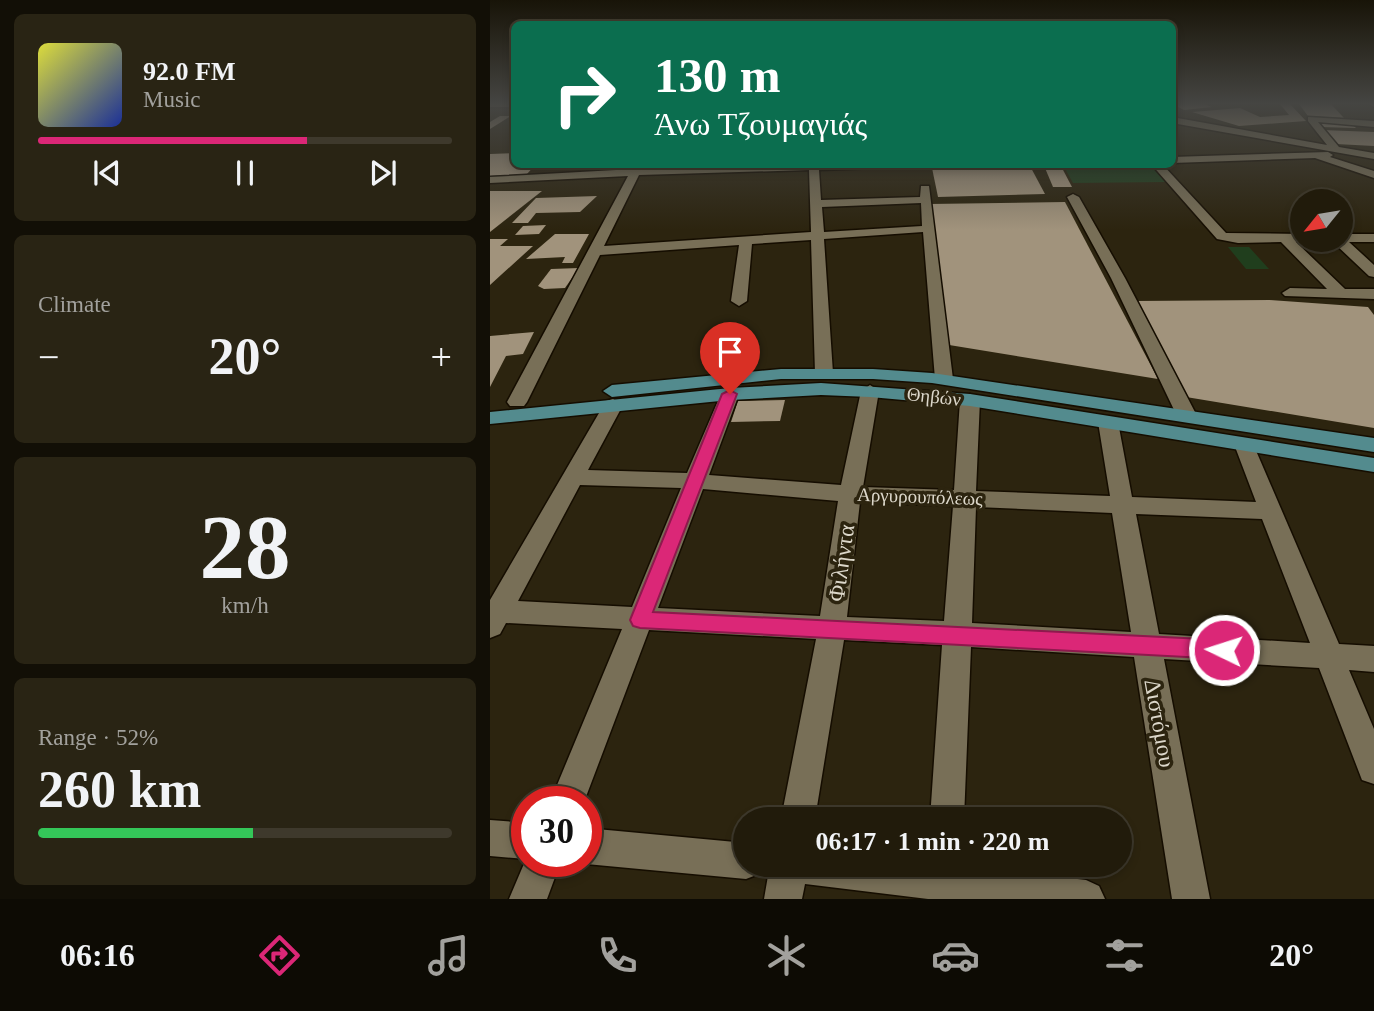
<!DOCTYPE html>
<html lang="en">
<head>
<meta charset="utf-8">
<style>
	body { margin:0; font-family:Georgia,serif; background:#292414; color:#f1f3f6; height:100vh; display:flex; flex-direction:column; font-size:26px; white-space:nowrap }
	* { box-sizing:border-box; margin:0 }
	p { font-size:23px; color:#a2a19d }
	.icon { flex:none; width:38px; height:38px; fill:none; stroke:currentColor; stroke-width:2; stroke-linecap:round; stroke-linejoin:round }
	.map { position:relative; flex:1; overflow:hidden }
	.sheet { display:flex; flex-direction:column; gap:14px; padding:14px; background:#120f06; width:490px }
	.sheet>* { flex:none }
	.guide { position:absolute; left:21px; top:21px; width:665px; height:147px; border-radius:10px; box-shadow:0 4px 10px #0003,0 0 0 2px #3e392c; background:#0b6e4f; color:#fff; overflow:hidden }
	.needle { width:46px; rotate:240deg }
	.buttons { position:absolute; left:800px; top:189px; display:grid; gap:14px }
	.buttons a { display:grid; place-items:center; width:63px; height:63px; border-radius:50%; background:#211b0b; box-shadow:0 4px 10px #0003,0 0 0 2px #3e392c; font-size:35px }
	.speed { position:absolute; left:21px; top:786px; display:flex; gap:14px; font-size:35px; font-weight:700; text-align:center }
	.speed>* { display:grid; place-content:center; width:91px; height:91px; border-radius:50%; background:#211b0b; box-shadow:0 4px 10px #0003,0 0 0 2px #3e392c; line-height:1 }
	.speed .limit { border:10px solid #d22; background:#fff; color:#111 }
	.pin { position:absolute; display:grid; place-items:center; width:60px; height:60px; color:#fff; margin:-72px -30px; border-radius:50% 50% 50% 0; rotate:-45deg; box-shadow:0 0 7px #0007 }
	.pin .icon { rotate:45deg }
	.me { position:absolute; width:77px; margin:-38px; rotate:274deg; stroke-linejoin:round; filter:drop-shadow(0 0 5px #0008) }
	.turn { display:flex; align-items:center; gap:24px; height:147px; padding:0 28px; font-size:32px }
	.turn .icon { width:91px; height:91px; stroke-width:2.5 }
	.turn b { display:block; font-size:49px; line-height:60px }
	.big { font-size:52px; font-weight:600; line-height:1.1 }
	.sheet .widget { flex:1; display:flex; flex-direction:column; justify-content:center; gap:10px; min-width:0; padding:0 24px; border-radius:10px; background:#292414 }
	.sheet .dial { align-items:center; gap:0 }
	.dial b { font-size:91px; line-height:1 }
	.song { display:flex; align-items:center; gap:21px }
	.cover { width:84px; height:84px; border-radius:10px; background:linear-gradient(135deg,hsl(60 70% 55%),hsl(230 70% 35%)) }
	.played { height:7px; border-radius:4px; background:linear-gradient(90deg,#db2777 65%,#3e392c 65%) }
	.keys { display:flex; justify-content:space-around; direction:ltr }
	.heat { display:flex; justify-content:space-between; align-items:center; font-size:38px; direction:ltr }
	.charge { height:10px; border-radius:5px; background:linear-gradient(90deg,#34c759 52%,#3e392c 0) }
	.trip { position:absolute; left:243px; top:807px; width:399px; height:70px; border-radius:35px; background:#211b0b; box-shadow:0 4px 10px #0003,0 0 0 2px #3e392c; font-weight:600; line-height:70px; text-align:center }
	.tabs { display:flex; height:112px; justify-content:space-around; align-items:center; background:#0d0b04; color:#a2a19d }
	.tabs .icon { width:49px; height:49px }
	.tabs .active { color:#db2777 }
	.tabs b { font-size:32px; color:#f1f3f6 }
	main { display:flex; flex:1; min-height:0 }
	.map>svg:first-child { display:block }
</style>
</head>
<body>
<main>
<section class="sheet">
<div class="widget">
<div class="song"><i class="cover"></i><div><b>92.0 FM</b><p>Music</p></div></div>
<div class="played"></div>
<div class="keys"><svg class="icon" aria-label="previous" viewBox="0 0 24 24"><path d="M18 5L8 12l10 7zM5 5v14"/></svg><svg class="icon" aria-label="pause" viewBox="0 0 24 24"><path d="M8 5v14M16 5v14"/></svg><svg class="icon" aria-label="next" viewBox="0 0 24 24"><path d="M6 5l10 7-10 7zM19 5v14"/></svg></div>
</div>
<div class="widget"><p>Climate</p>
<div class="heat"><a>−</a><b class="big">20°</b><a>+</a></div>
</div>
<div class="widget dial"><b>28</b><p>km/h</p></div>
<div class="widget"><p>Range · 52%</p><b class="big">260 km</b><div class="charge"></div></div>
</section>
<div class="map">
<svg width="884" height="899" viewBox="0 0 884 899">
	<rect width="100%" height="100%" fill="#2c240f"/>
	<!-- green -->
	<g fill="#203e1d">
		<polygon points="573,165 661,165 678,182 583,183"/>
		<polygon points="738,247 759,247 779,269 756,269"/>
	</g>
	<!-- building -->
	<g fill="#a1937c">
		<polygon points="682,104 714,104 722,107 694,110"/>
		<polygon points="790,104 800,104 816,121 749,126 702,112 750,108 770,117 799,115"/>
		<polygon points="809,104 841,104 854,118 818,116"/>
		<polygon points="10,116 21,116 0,129 0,122"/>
		<polygon points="823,120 858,121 866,128 830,127"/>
		<polygon points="832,130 884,132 884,146 846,144"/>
		<polygon points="24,153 24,164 46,164 37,174 0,176 0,154"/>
		<polygon points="540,166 555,194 448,197 442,168"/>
		<polygon points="555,168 572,168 582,187 563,187"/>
		<polygon points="0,191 52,191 0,232"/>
		<polygon points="107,196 90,212 46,213 38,223 22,223 46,198"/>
		<polygon points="575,202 668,379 453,344 439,204"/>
		<polygon points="56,225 49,234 25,235 33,226"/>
		<polygon points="65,234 99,234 83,263 72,263 75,257 36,259"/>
		<polygon points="0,239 18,239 10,246 43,246 0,285"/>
		<polygon points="89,268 75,288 54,289 48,286 61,269"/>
		<polygon points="780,300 878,307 884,315 884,428 696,397 645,301"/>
		<polygon points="44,332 33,354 16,356 0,387 0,336"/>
		<polygon points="295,400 290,421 241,422 248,401"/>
	</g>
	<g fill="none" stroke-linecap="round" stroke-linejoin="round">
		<!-- minor casing -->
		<g stroke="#150d00" stroke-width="3">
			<g id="minor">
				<rect x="0" y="104" width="24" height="3"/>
				<polygon points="879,104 884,104 884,107"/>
				<polygon points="682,117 837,145 818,121 818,117 884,121 884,127 828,122 849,147 884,153 884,159 682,123"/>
				<polygon points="838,152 843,155 840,157 884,171 884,178 825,158 682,163 682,157"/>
				<path d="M151 164 158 165V168L420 164 415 167 329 170 331 200 430 197 431 186H439L463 379 460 383H448L445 379 433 232 334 239 343 373 334 378 325 373 321 240 262 244 257 301 249 306 241 301 249 245 110 255 37 402 34 406H20L17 402 138 176 0 183V177L144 169ZM319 170 321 232 114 246 149 175ZM431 203 432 226 334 232 332 207Z"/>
				<polygon points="661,164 672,164 736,233 812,234 812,240 817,241 806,242 855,289 884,289 884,299 795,296 792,293 800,288 837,289 791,242 748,243 727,239"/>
				<polygon points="583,194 589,197 635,278 706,414 703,418 689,418 686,414 621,278 577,197"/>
				<polygon points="850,234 884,234 884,242 859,242 884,265 884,277 879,276 844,243 843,240 850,240"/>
				<path d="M380 385 389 391 373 487 464 490 470 400 480 394 490 400 486 491 620 496 608 422 611 418H625L628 422 642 497 766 502 744 444 747 439H761L849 644 884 646V672L859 670 884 729V784L872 780 829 668 674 659 720 899H682L644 657 481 647 474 819H440L452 645 354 640 325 819H291L326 639 159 630 94 802H60L132 629 16 623 10 634 0 638V600L116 401 123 399 133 405 98 470 197 473 231 394 240 388 249 394 219 475 351 485 371 391ZM90 485 191 488 142 607 28 601ZM213 489 348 501 330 616 168 608ZM370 502 463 506 454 621 357 617ZM486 507 622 513 641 632 482 623ZM646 514 772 519 820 643 669 634Z"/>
				<polygon points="0,820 37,823 37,861 71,861 57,899 19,899 36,859 0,856"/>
				<polygon points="96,828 256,843 256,864 273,864 269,874 256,879 96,864 89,861 96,861"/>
				<polygon points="280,864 461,864 596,880 609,886 615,899 438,899 315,884 312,899 274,899"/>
			</g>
		</g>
		<!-- major casing -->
		<g stroke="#150d00" stroke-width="3">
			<g id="major">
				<polygon points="291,369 383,369 442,373 884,438 884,452 442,383 383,379 291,379 122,397 113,391 122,385"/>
				<polygon points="331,383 480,394 884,458 884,472 480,406 380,397 331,395 240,400 0,424 0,412 240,388"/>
			</g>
		</g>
		<!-- minor -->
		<use href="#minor" fill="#786f57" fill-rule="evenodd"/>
		<!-- major -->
		<use href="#major" fill="#538b8e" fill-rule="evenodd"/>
	</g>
	<!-- sky -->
	<linearGradient id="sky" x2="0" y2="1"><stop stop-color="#181408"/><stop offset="0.45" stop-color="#454542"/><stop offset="1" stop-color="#454542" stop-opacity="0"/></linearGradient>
	<rect width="884" height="230" fill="url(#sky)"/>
	<!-- route -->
	<polygon fill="#db2777" stroke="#8e194d" stroke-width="2" points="240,390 247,394 163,612 734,640 741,643 744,650 741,656 734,659 150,628 143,626 140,620 232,394"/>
	<g text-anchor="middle" stroke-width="7" stroke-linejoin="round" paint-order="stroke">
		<!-- street labels -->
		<g font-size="19" fill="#dcd7ca" stroke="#2c240f">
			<text transform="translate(444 396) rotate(6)" y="7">Θηβών</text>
			<text transform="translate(430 496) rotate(2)" y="7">Αργυρουπόλεως</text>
		</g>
		<!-- near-street labels -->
		<g font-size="23" fill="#dcd7ca" stroke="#2c240f">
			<text transform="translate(351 563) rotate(-82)" y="8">Φιλήντα</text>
			<text transform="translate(670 723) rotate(80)" y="8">Διστόμου</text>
		</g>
	</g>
</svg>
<div class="buttons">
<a><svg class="needle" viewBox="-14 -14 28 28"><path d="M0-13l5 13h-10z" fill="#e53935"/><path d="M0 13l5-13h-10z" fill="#a2a19d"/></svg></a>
</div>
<div class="speed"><div class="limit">30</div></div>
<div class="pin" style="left:240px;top:394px;background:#d93025"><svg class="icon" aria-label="arrive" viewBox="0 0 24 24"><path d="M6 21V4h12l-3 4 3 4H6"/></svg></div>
<svg class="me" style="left:734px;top:650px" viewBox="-20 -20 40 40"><circle r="17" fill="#db2777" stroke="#fff" stroke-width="3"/><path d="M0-11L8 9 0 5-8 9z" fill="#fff"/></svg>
<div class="trip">06:17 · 1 min · 220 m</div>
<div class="guide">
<div class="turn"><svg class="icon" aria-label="right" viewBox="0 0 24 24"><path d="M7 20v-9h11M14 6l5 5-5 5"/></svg><div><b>130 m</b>Άνω Τζουμαγιάς</div></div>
</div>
</div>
</main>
<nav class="tabs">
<b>06:16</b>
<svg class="icon active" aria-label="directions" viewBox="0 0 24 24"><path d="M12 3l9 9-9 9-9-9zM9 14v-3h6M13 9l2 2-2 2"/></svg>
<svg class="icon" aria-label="music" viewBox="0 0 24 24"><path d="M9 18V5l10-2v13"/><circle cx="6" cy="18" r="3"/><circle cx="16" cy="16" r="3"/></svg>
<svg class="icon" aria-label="phone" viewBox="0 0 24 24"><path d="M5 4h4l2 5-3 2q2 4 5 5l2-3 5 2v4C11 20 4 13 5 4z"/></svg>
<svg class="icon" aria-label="climate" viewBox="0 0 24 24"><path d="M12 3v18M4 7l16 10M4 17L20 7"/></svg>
<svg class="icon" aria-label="car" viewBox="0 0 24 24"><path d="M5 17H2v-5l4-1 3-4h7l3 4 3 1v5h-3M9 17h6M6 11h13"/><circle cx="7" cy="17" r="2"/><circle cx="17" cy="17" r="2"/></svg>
<svg class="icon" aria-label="filters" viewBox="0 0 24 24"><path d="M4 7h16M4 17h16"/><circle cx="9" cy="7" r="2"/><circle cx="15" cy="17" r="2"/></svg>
<b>20°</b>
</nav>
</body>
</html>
